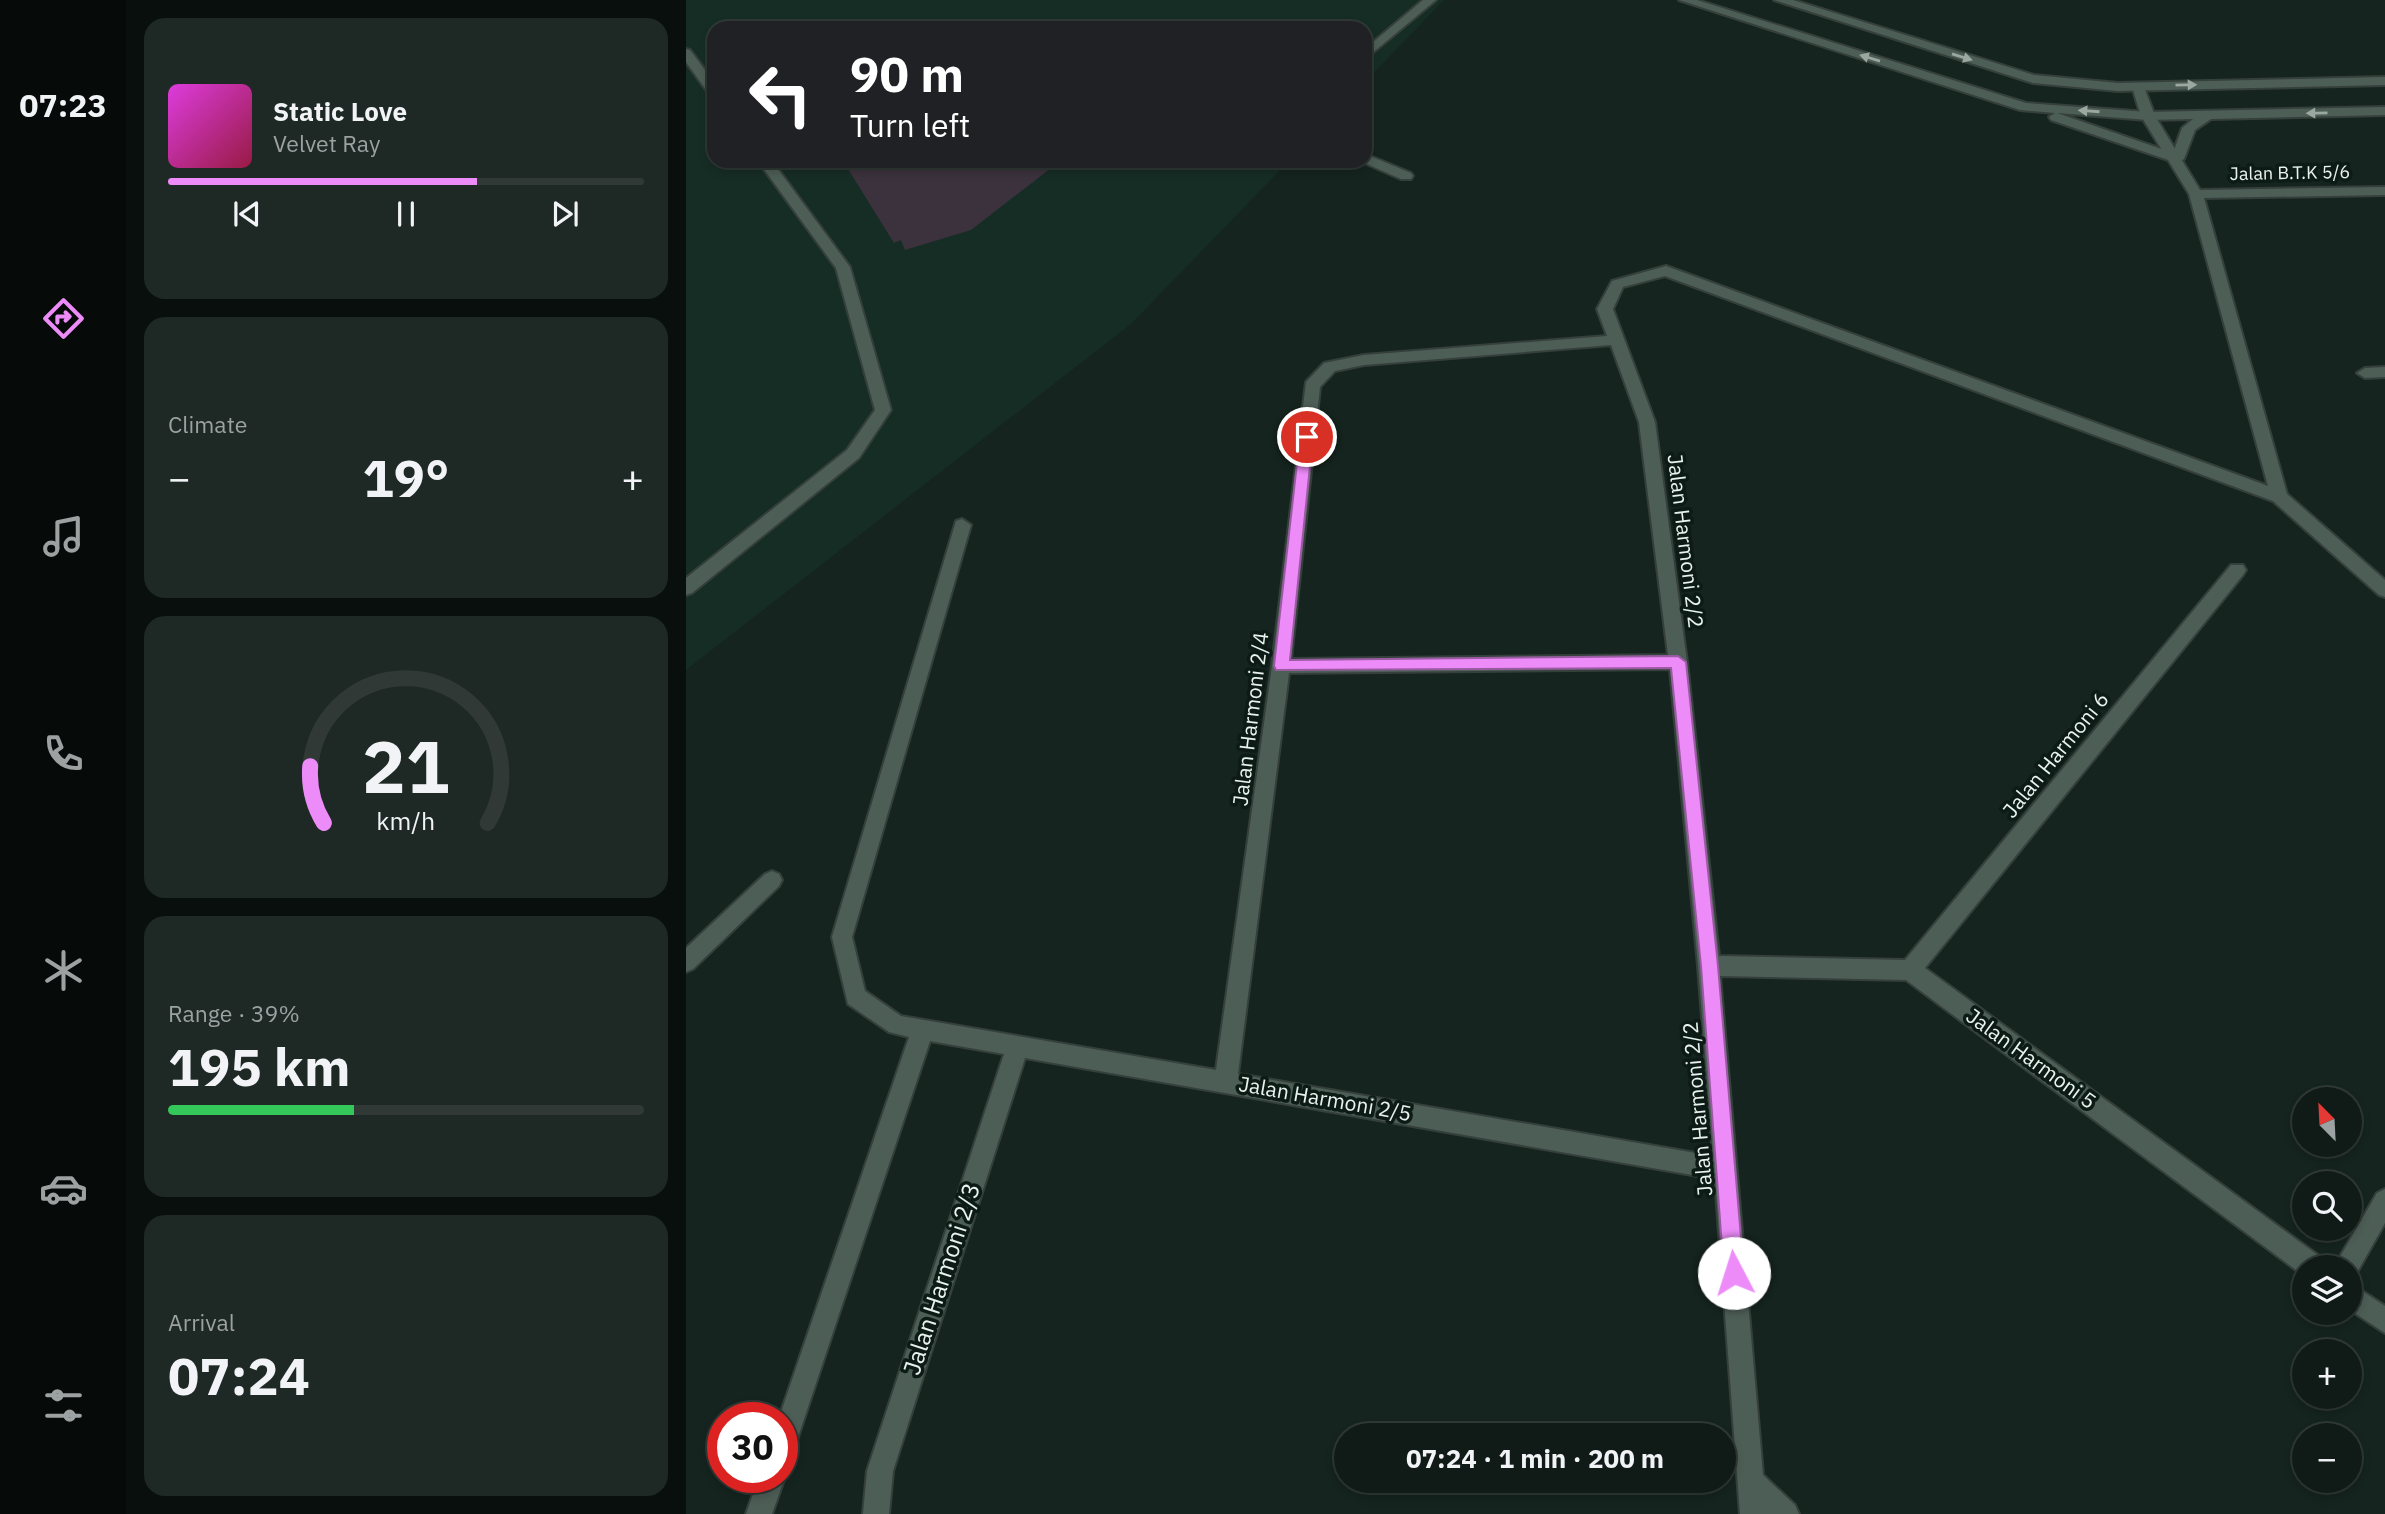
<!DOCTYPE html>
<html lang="en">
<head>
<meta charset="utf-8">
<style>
	body { margin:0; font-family:"IBM Plex Sans",sans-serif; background:#1e2824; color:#f1f3f6; height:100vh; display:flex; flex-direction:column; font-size:26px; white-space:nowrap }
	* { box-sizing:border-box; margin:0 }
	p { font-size:23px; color:#9ca1a1 }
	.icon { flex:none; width:38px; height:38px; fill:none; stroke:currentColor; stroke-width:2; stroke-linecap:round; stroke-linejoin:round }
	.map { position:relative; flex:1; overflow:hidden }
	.side { display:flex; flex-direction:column; gap:18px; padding:18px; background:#090f0d; width:560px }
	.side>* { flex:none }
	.guide { position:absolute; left:21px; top:21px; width:665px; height:147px; border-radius:21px; box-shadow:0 4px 10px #0003,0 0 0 2px #303936; background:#202124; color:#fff; overflow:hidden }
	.needle { width:46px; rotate:336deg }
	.controls { position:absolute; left:1606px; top:1087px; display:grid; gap:14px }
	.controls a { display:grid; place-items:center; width:70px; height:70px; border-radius:50%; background:#101b17; box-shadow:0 4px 10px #0003,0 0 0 2px #303936; font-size:35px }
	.speed { position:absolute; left:21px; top:1402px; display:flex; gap:14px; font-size:35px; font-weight:700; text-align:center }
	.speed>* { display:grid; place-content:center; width:91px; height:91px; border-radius:50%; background:#101b17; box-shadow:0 4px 10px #0003,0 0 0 2px #303936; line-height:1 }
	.speed .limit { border:10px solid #d22; background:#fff; color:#111 }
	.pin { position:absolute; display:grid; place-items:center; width:60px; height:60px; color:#fff; margin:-30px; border:4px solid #fff; border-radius:50%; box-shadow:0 2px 7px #0007 }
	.me { position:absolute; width:77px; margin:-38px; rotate:355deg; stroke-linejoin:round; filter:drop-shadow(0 0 5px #0008) }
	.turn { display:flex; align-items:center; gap:24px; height:147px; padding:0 28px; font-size:32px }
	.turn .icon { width:91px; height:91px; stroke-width:2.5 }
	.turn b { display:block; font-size:49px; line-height:60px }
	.big { font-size:52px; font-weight:700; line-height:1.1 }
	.side .widget { flex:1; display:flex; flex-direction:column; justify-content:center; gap:10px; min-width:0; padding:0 24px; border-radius:21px; background:#1e2824 }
	.side .dial { align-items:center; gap:0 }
	.dial svg { height:182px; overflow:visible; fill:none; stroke:#303936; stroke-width:7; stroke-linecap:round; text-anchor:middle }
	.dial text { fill:#f1f3f6; stroke:none }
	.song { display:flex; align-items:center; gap:21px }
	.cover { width:84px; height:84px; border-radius:10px; background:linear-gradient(135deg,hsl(300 70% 55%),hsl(340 70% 35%)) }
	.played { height:7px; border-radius:4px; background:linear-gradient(90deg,#ed8cf9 65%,#303936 65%) }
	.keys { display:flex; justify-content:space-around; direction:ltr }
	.heat { display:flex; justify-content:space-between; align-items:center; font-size:38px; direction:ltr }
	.charge { height:10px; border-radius:5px; background:linear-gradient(90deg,#34c759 39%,#303936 0) }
	.trip { position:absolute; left:648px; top:1423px; width:402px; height:70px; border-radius:35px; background:#101b17; box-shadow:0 4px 10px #0003,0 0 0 2px #303936; font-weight:700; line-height:70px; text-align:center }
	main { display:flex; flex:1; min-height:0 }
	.dock { display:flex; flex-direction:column; width:126px; justify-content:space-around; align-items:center; background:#060b09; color:#9ca1a1 }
	.dock .icon { width:49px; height:49px }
	.dock .on { color:#ed8cf9 }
	.dock b { font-size:32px; color:#f1f3f6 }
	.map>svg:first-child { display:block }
</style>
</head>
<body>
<main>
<nav class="dock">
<b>07:23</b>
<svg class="icon on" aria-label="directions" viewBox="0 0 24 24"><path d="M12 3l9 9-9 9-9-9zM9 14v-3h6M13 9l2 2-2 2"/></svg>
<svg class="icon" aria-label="music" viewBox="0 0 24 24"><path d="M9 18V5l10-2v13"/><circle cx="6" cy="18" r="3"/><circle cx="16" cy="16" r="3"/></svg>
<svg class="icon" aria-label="phone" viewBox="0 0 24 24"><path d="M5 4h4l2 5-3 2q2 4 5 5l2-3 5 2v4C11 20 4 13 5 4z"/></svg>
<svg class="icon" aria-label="climate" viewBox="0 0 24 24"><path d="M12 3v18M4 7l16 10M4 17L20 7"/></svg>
<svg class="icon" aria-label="car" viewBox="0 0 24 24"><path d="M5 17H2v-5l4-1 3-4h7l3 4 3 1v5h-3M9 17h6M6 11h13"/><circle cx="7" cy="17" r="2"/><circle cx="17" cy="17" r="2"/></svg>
<svg class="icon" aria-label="filters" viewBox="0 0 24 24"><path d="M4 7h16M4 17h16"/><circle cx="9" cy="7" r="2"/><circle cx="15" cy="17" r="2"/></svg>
</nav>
<section class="side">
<div class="widget">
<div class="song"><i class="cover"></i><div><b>Static Love</b><p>Velvet Ray</p></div></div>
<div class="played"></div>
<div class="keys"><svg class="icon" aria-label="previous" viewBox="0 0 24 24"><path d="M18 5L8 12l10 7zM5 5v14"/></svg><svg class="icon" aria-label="pause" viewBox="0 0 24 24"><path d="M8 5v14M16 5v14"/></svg><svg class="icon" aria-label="next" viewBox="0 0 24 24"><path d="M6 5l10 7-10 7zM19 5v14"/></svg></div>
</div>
<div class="widget"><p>Climate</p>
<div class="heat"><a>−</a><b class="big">19°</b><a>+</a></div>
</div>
<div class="widget dial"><svg viewBox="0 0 100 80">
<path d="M14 69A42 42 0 1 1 86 69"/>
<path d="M14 69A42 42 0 0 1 8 44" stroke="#ed8cf9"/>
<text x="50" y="56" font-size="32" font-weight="700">21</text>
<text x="50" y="72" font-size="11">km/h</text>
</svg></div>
<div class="widget"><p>Range · 39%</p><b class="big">195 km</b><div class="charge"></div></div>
<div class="widget"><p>Arrival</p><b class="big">07:24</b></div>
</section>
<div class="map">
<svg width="1699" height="1514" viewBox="0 0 1699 1514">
	<rect width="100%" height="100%" fill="#15241f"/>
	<!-- built -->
	<polygon fill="#162d25" points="0,0 758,0 679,82 679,28 28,28 28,161 603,161 445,324 0,670"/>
	<!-- building -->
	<polygon fill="#3c323d" points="157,161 314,161 365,168 285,230 219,250 215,240 208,243"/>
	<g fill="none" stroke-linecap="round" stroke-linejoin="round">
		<!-- service casing -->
		<g stroke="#353f3b" stroke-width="4">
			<g id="service">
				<polygon points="737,0 750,0 679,59 679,49"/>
				<polygon points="679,154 725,173 727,176 725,179 715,179 674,161 679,161"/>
			</g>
		</g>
		<!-- minor casing -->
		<g stroke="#353f3b" stroke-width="4">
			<g id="minor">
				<polygon points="0,49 4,50 28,82 28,95 23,94 0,62"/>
				<path d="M1452 83 1458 87 1469 116 1514 190 1699 187V195L1518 198 1601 494 1699 580V597L1693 595 1587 501 979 276 937 287 927 309 969 422 1001 662 1033 956 1219 960 1545 565H1557L1560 570 1557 575 1239 968 1636 1258 1639 1267H1619L1618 1276 1220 980 1034 976 1077 1475 1109 1505 1113 1514H1054L1029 1179 339 1058 207 1471 203 1514H177L181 1471 318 1054 244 1041 109 1446 105 1455 96 1459V1418H93L223 1037 203 1032 162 1004 146 937 270 521 276 519 285 525 166 937 179 991 215 1016 530 1070 586 666 620 382 638 363 678 355 921 336 911 309 926 281 980 266 1582 486 1503 194 1455 116 1446 87ZM925 345 953 422 982 655 605 659 634 387 649 371 678 365ZM984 669 1012 966 1027 1156 552 1074 603 673Z"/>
				<polygon points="72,161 86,161 164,267 205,410 173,458 6,593 0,595 0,578 161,450 189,410 150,268"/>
				<polygon points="1699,367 1699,377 1679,378 1671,373 1679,368"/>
				<polygon points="86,871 93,874 96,880 93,886 7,969 0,972 0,948 79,874"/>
				<polygon points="1699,1189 1699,1223 1669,1276 1664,1277 1664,1267 1648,1267 1691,1193"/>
				<polygon points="1664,1283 1699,1306 1699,1333 1664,1310"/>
				<polygon points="96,1470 99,1477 86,1514 60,1514 73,1477 96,1477"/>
			</g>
		</g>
		<!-- tertiary casing -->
		<g stroke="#353f3b" stroke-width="4">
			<g id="tertiary">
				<path d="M993 0H1011L1340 103 1462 112 1699 107V115L1525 119 1509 130 1498 159 1491 163 1365 120 1363 117 1369 113 1334 110ZM1371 113 1462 120 1507 119 1496 128 1487 153Z"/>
				<polygon points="1088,0 1107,0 1348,75 1432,83 1699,77 1699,85 1432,91 1347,83"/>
			</g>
		</g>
		<!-- service -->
		<use href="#service" fill="#4d5e57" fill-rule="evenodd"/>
		<!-- minor -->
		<use href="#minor" fill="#4d5e57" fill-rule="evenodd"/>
		<!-- tertiary -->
		<use href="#tertiary" fill="#4d5e57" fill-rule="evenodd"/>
	</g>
	<!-- one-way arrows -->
	<defs><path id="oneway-solid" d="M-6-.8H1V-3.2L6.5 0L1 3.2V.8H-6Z" transform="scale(1.75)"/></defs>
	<g fill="#9ba8a2">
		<use href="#oneway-solid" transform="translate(1276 57) rotate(17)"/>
		<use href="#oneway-solid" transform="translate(1184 58) rotate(-163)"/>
		<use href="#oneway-solid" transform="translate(1500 85) rotate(-1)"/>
		<use href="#oneway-solid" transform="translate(1403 111) rotate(-176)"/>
		<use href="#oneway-solid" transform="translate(1631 113) rotate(179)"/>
	</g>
	<!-- route -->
	<polygon fill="#ed8cf9" stroke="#9a5ba2" stroke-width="2" points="621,432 627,437 604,660 992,656 1000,662 1032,966 1058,1273 1055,1280 1048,1283 1041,1280 1038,1273 1015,966 985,668 590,670 588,666 614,437"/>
	<g text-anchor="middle" stroke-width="7" stroke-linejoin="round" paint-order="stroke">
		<!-- far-street labels -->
		<g font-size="18" fill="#e9f2ee" stroke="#0c1b15">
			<text transform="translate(1604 173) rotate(-1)" y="6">Jalan B.T.K 5/6</text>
		</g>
		<!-- street labels -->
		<g font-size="21" fill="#e9f2ee" stroke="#0c1b15">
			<text transform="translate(999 541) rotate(83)" y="7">Jalan Harmoni 2/2</text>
			<text transform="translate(565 719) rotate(-83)" y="7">Jalan Harmoni 2/4</text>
			<text transform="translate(1370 755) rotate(-51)" y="7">Jalan Harmoni 6</text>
			<text transform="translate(1345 1059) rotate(36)" y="7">Jalan Harmoni 5</text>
			<text transform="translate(639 1099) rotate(10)" y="7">Jalan Harmoni 2/5</text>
			<text transform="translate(1012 1109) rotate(-95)" y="7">Jalan Harmoni 2/2</text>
		</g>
		<!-- near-street labels -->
		<g font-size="24" fill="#e9f2ee" stroke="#0c1b15">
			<text transform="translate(256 1279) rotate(-72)" y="8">Jalan Harmoni 2/3</text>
		</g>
	</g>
</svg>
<div class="controls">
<a><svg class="needle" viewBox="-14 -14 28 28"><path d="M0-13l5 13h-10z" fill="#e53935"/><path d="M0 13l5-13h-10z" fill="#9ca1a1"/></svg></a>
<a><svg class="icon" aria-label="search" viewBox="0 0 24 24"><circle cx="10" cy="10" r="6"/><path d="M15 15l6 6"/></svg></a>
<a><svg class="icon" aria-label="layers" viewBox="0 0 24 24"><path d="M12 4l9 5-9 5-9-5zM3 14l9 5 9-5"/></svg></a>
<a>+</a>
<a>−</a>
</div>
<div class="speed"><div class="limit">30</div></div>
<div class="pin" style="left:621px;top:437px;background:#d93025"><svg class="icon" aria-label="arrive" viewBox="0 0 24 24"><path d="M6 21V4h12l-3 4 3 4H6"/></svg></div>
<svg class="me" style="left:1048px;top:1273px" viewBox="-20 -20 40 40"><circle r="19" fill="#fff"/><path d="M0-13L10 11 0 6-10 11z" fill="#ed8cf9"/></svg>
<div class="trip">07:24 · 1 min · 200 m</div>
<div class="guide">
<div class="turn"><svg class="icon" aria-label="left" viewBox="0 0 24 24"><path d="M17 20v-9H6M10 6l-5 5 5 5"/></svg><div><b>90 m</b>Turn left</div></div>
</div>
</div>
</main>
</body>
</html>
